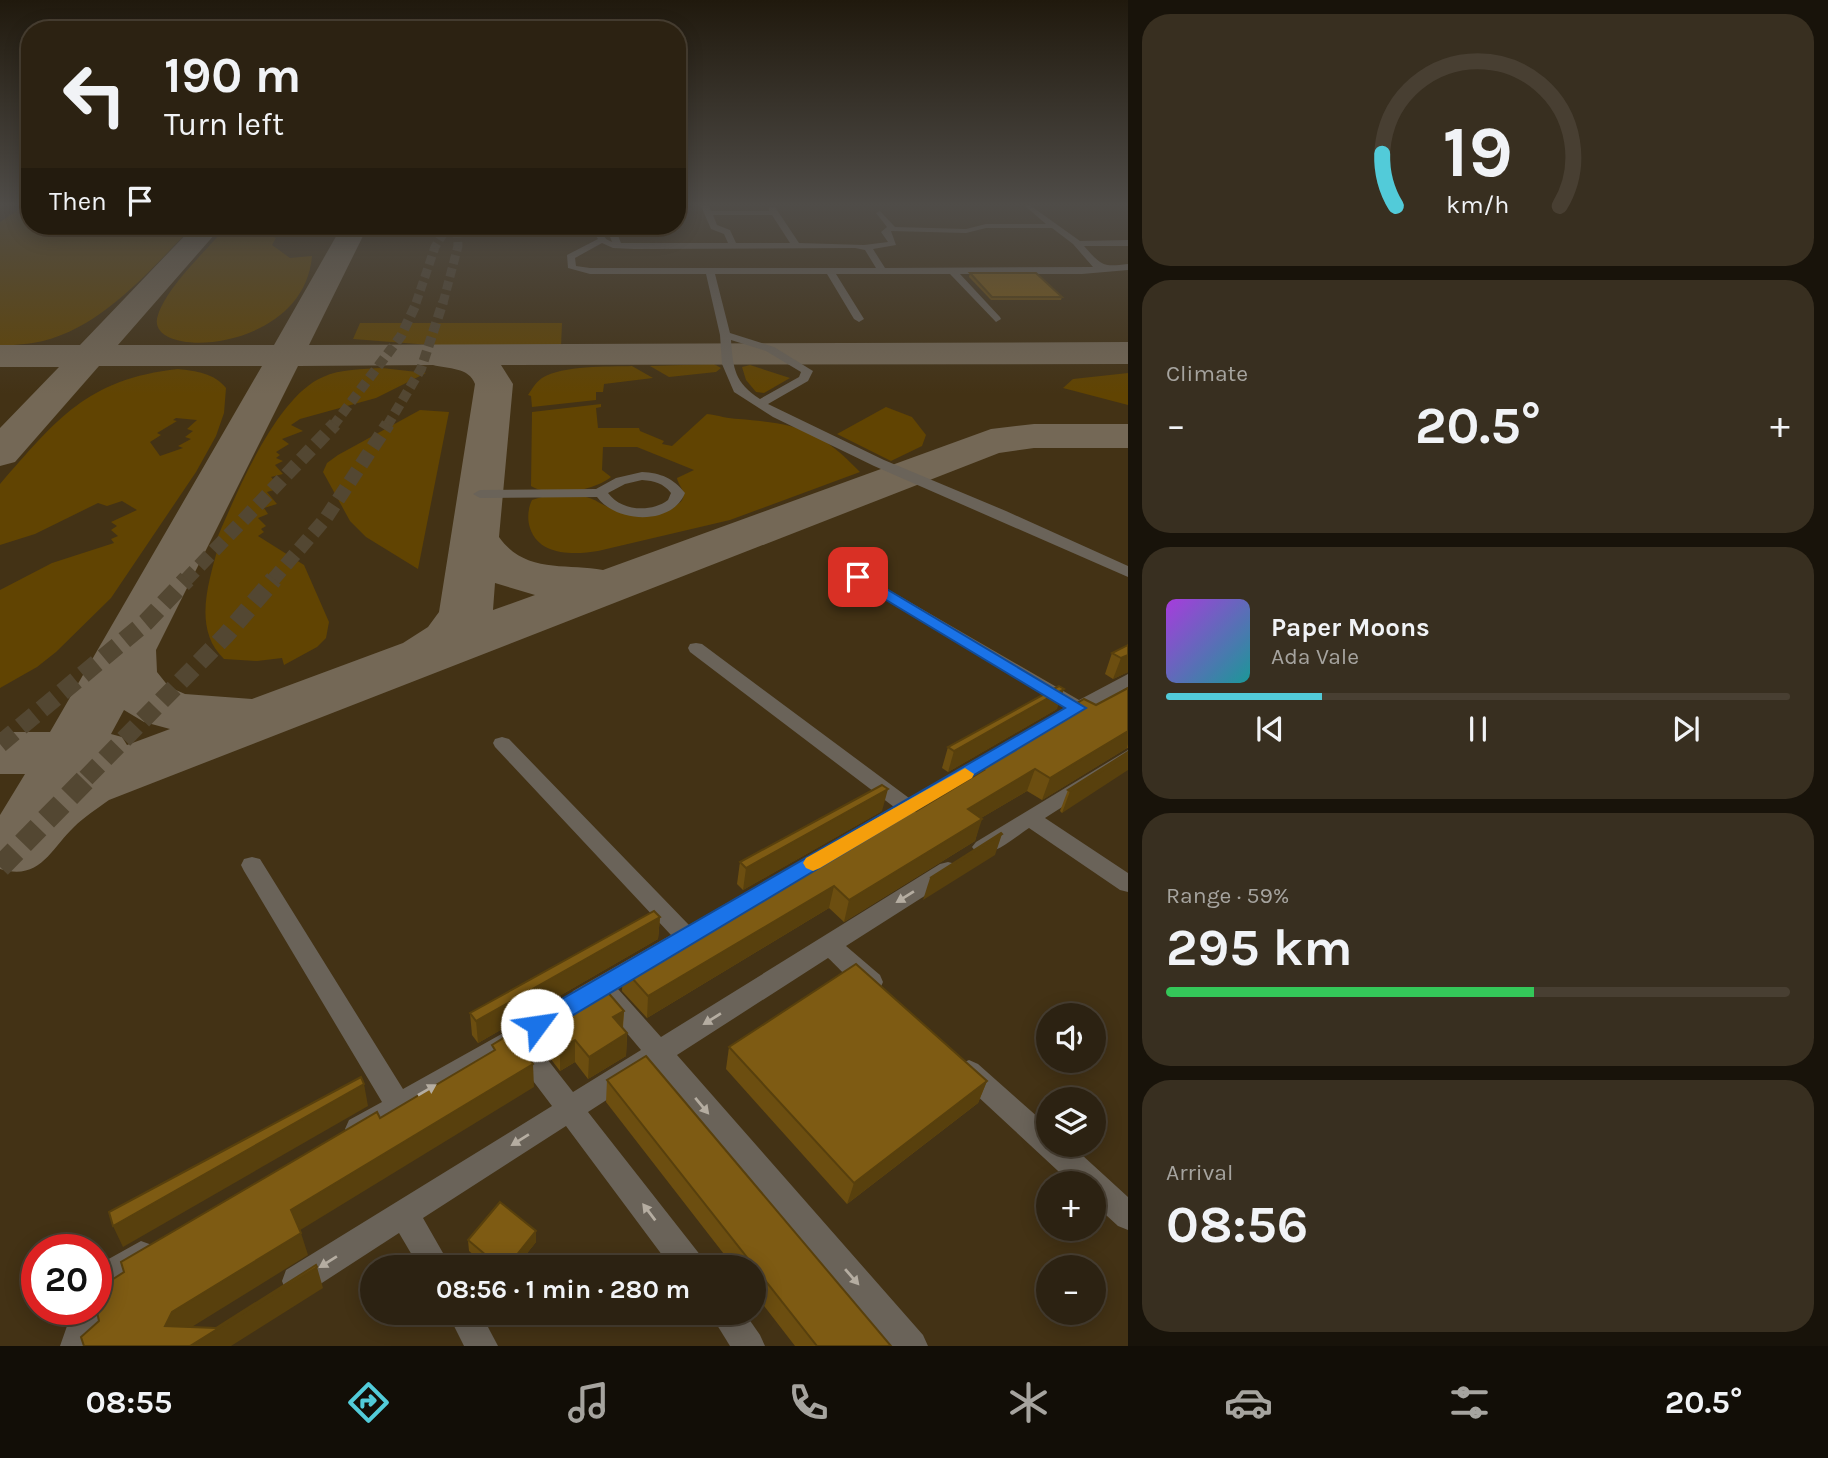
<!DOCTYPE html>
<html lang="en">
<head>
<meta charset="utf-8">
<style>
	body { margin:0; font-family:Karla,sans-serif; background:#382f20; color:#f1f3f6; height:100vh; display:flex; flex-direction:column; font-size:26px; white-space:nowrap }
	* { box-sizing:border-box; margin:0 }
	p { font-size:23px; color:#a6a49f }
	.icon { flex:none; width:38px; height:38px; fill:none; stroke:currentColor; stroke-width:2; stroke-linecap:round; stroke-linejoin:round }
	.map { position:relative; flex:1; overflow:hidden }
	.drawer { display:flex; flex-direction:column; gap:14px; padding:14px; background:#18130a; width:700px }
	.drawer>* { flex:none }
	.top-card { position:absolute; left:21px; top:21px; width:665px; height:214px; border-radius:28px; box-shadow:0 4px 18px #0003,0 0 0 2px #483f32; background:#2c2212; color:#f1f3f6; overflow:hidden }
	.buttons { position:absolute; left:1036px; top:1003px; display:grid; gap:14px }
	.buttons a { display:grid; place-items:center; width:70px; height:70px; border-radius:50%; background:#2c2212; box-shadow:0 4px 18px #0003,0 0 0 2px #483f32; font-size:35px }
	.speed { position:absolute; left:21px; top:1234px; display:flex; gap:14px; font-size:35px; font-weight:700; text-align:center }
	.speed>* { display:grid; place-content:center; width:91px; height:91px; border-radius:50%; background:#2c2212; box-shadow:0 4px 18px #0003,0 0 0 2px #483f32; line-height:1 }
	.speed .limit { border:10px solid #d22; background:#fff; color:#111 }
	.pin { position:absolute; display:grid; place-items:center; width:60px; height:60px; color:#fff; margin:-30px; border-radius:14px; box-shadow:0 4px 10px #0006 }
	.me { position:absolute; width:77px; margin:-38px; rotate:59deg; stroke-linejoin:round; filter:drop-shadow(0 0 5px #0008) }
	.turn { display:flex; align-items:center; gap:24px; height:147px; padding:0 28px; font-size:32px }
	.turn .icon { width:91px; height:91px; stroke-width:2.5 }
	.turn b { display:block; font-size:49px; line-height:60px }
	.then { display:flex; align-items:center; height:66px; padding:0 28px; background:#0003; gap:14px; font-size:26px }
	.big { font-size:52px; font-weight:700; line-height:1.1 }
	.drawer .tile { flex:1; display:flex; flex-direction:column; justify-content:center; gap:10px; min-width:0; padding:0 24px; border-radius:28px; background:#382f20 }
	.drawer .dial { align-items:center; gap:0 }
	.dial svg { height:182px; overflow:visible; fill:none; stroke:#483f32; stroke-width:7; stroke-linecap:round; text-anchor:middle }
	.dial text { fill:#f1f3f6; stroke:none }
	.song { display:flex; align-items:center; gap:21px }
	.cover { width:84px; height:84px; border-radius:10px; background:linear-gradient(135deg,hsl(280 70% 55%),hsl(180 70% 35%)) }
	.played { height:7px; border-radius:4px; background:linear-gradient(90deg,#52cbd9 25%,#483f32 25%) }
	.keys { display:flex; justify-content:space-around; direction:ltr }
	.heat { display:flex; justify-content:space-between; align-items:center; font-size:38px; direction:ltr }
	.charge { height:10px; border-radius:5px; background:linear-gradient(90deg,#34c759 59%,#483f32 0) }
	.trip { position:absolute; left:360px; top:1255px; width:406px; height:70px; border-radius:35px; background:#2c2212; box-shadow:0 4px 18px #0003,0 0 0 2px #483f32; font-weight:700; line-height:70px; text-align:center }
	.menu { display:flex; height:112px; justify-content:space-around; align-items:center; background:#120e07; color:#a6a49f }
	.menu .icon { width:49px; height:49px }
	.menu .on { color:#52cbd9 }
	.menu b { font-size:32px; color:#f1f3f6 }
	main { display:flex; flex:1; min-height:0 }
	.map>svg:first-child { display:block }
</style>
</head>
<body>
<main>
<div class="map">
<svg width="1128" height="1346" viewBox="0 0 1128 1346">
	<rect width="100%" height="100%" fill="#3b2e18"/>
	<!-- built -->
	<path fill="#433215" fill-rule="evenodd" d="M0 206H30V226H677V206H1128V1346H0ZM1048 1015H1094V1060H1048ZM1048 1099H1094V1144H1048ZM1048 1183H1094V1228H1048ZM37 1250H96V1309H37ZM373 1267H754V1312H373ZM1048 1267H1094V1312H1048Z"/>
	<!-- green -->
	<g fill="#614402" fill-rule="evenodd">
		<path d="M24 206H30V226H193C151 269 104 326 43 341 30 344 14 345 0 346V222Z"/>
		<path d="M227 226H240L276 238 272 245 290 258 312 256C304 355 141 361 158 315 168 285 207 250 227 226Z"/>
		<polygon points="360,323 562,323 561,347 443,346 353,339"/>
		<polygon points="714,364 721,368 716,372 669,377 650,366"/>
		<polygon points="750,365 790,378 764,393 756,392 746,380 742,367"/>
		<path d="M632 366 653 378 604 384 603 392H596V400L532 407 531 396 528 395C532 389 536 382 542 378 563 365 608 367 632 366Z"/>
		<path d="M382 368 426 373 376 398 300 419 291 425 303 431 282 439 289 444 276 452 280 455 276 458 283 461 275 465 283 474 271 477 281 488 267 492 277 504 264 508 268 514 258 518 266 526 261 529 264 532 258 536 304 565 329 622 326 638 317 647 284 665 282 658 257 661 224 659C192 629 209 581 219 544L215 543C235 497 275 397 323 377 340 369 363 369 382 368Z"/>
		<path d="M178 369C196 371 214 373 226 388L224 413 216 436 196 472 111 598 56 652 37 667 0 688V590L52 563 114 543 111 539 118 536 111 530 117 526 111 522 137 510 122 501 107 506 98 503 35 534 0 545V484C57 419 87 379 178 369ZM176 418 197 420 187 429 193 431 185 437 191 439 178 446 183 448 160 456 150 442 161 435 157 433 177 421 173 420Z"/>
		<polygon points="1128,373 1128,405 1063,388 1073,379"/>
		<path d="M601 404V407L596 408 598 428H639L640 431 664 441 662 444 672 446 707 414C718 415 728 419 739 419 797 424 819 429 860 472L730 520 598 551C574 555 539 556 530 528 527 519 528 508 532 500 546 494 570 495 586 497 596 499 601 505 611 508 626 512 677 515 683 498 685 490 678 485 677 478L694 470 637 447H603L602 470 611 477C594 491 550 498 531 486L532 412Z"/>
		<polygon points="886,407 912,417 926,435 922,446 891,461 837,434"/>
		<polygon points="420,410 449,412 418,569 366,537 350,521 323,472 327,463 338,455"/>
	</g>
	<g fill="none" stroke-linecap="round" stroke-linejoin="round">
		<!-- taxiway -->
		<path fill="#746856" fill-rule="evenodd" d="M194 226H222L118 345H274L342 226H368L309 345 1128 342V364L501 365 513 384 499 537C525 574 566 563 603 570L991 429 1034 424H1128V448H1034L999 453 109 800C98 808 84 817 74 827 50 850 40 881 0 869V815L25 774H0V732H50L262 366H99L15 462 0 466V428L59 367H0V345H80ZM433 365C448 369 469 367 475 384L439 612 428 627 403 643 252 699 185 694 169 687 157 672 156 650 298 366ZM495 583 535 595 493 610ZM124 710 144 722 170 729 127 745 122 737 111 734Z"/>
		<!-- minor-tunnel-far4 -->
		<g stroke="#534732" stroke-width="9" stroke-dasharray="9 4.5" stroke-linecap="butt">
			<polyline points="416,303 435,247 448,226"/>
			<polyline points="443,303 458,246 457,226"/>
		</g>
		<!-- minor-tunnel-far3 -->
		<g stroke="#534732" stroke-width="10" stroke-dasharray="10 5" stroke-linecap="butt">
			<polyline points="333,426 401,336 417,302"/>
			<polyline points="387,426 421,369 443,302"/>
		</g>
		<!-- minor-tunnel-far2 -->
		<g stroke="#534732" stroke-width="14" stroke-dasharray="14 7" stroke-linecap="butt">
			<polyline points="185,581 335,424"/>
			<polyline points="272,581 326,518 388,424"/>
		</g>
		<!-- minor-tunnel-far1 -->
		<g stroke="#534732" stroke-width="18" stroke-dasharray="18 9" stroke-linecap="butt">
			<polyline points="0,744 146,622 187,579"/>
			<polyline points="86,778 226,635 274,579"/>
		</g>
		<!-- minor-tunnel -->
		<polyline stroke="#534732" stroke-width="22" stroke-dasharray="22 11" stroke-linecap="butt" points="0,867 88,777"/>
		<!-- minor -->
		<g fill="#6a6359" fill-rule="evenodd">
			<path d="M701 206H709L711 211H769V207H775L799 243 864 245 888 242 881 232 887 227 876 213 880 211 895 227 966 229 986 224H1046L1025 206H1031L1080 241 1128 240V246H1084C1102 266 1102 267 1128 264V270L1082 274H960L1000 317 1001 319 996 322 950 274H836L864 319 859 322 854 319 827 274H715L730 333 774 347 813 371 808 381 768 404 884 460 1006 511 1128 566V577L874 466 773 417 734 392 722 364 720 335 706 274H590L568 268 567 255 598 239 590 226H598L606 239 612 242 606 226H614L621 243H728L724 234 711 229ZM713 215H772L790 243H736L730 230 717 225ZM986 228H1052L1073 244 1093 267 885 268 873 249 896 245 891 231 966 233ZM602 243 613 248 634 249 855 248 865 250 876 268H590L576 266 575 258ZM731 340 766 351 801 372 799 377 760 399C735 383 733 369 731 340Z"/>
			<path d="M642 472C661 473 673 478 685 493 672 526 616 523 597 497L480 498 473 494 480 490 596 489 616 478ZM642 480C655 481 663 483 671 493L668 500C651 513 621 511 608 493L625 484Z"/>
			<polygon points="858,572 1079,700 1128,674 1128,687 1075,718 1063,718 1060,714 1065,708 853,580 850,577"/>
			<polygon points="696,643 702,644 909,798 983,755 997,755 1000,760 997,765 897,823 890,825 883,823 880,818 894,807 690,652 688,648 690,644"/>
			<path d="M502 737 509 739 689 925 774 876 782 874 790 876 793 882 790 888 618 989 661 1037 940 864 948 862 956 864 959 870 956 876 846 946 880 975 883 982 880 989C860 996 842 970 828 958L677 1055 923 1335 928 1346H891L656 1068 588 1112 701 1256 705 1267H671L566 1126 423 1218 451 1267H419L399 1233 308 1292 297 1296 286 1292 282 1281 286 1270 552 1106 512 1053 369 1138 359 1142 349 1138 345 1129 349 1120 382 1102 244 871 241 865 244 859 252 857 260 859 403 1089 555 1004 564 1008 567 1015 564 1022 533 1041 573 1092 641 1050 599 1000 582 1008 573 1005 570 998 573 991 671 935 495 747 493 743 495 739Z"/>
			<path d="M1128 750V765L1045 818 1128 873V892L1120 890 1029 828C1015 837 993 858 976 852L972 847 976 842Z"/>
			<polygon points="969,1060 978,1064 1048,1126 1048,1144 1070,1144 1128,1197 1128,1230 1118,1226 1094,1204 1094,1183 1071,1183 960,1080 956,1072 960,1064"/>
			<polygon points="141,1241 152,1245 156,1256 152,1267 100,1301 103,1309 92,1346 60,1346 73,1309 96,1309 96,1266"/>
			<polygon points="447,1312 480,1312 498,1346 464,1346"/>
			<polygon points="709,1312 744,1312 760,1335 765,1346 730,1346"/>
		</g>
	</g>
	<!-- wall -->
	<g fill="#6c4e10">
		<polygon points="970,273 1062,297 1061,300 991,300 969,277"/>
		<polygon points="1128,645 1128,672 1113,679 1105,674 1112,653"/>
		<polygon points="1128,688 1128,748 1127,748 1042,800 1027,791 981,818 975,841 844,922 829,908 647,1018 622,991 623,968 683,944 762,895 764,886 916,811 969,779 973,764 1096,705"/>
		<polygon points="1057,709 948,772 942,768 948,747"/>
		<polygon points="1128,752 1062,813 1060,811 1068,790"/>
		<polygon points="882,811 743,890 737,884 740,862"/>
		<polygon points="660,917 658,939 478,1043 472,1035 470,1013"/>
		<polygon points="624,1011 623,1028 627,1033 626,1056 588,1079 575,1062 560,1071 537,1041 536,1018"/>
		<polygon points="729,1047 987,1081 978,1103 847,1204 726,1069"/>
		<polygon points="607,1080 891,1346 795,1346 754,1293 754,1267 734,1267 606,1102"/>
		<polygon points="536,1231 536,1242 516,1267 488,1267 469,1251 468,1240"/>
	</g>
	<!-- shaded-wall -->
	<g fill="#58400d">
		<polygon points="1128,655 1128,672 1113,679 1121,658"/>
		<polygon points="1064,689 1057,709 948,772 954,751"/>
		<polygon points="1128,731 1128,744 1127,748 1042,800 1050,778"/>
		<polygon points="1128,754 1128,770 1062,813 1070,791"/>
		<polygon points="1035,769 1027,791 961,830 968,809"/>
		<polygon points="888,789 882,811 743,890 746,868"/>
		<polygon points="982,819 975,841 844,922 849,900"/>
		<polygon points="1002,834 995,855 923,900 930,878"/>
		<polygon points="834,886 829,908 647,1018 648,996"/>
		<polygon points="660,917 658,939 478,1043 476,1021"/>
		<polygon points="624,1011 622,1033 613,1017"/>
		<polygon points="627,1033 626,1056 588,1079 589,1057"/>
		<polygon points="575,1040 575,1062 560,1071 560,1049"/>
		<polygon points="533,1064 534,1087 297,1232 291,1210"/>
		<polygon points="987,1081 978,1103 847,1204 854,1183"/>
		<polygon points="364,1084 368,1106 123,1247 113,1226"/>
		<polygon points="536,1231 536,1242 516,1267 507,1267"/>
		<polygon points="301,1233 308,1255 182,1333 165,1326 172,1312"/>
		<polygon points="317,1267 323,1288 231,1346 190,1346"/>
	</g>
	<!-- building -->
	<g fill="#7e5b13" stroke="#58400d" stroke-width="2">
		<polygon points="970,273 1036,273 1062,297 992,297"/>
		<polygon points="1128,645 1128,655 1121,658 1112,653"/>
		<polygon points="1059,686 1064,689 954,751 948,747"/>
		<polygon points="1128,688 1128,731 1050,778 1035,769 968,809 982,819 849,900 834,886 648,996 623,968 677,937 683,944 769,891 764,886 906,803 916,811 984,770 973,764 1084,699 1096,705"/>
		<polygon points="1128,752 1128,754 1070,791 1068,790"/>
		<polygon points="882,785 888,789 746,868 740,862"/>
		<polygon points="1001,833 1002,834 930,878"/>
		<polygon points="654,911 660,917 476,1021 470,1013"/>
		<polygon points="856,964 987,1081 854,1183 729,1047"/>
		<polygon points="599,982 624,1011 613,1017 627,1033 589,1057 575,1040 560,1049 536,1018"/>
		<polygon points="510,1034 533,1064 291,1210 301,1233 172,1312 165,1326 216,1328 316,1265 317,1267 190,1346 84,1346 81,1337 99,1321 96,1307 96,1290 124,1272 121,1262 377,1112 380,1118 495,1050 492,1045"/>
		<polygon points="646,1056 891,1346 817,1346 607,1080"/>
		<polygon points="361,1077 364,1084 113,1226 109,1212"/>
		<polygon points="500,1202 536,1231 507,1267 500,1267 468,1240"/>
	</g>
	<!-- one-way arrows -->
	<defs><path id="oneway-solid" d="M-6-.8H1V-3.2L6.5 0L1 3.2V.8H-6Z" transform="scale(1.75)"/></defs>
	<g fill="#b5ada1">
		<use href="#oneway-solid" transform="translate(905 897) rotate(148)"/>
		<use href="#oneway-solid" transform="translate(712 1019) rotate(148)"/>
		<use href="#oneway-solid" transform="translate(427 1090) rotate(-30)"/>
		<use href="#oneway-solid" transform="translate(702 1106) rotate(50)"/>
		<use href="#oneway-solid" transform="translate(520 1140) rotate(148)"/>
		<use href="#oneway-solid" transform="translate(649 1212) rotate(-127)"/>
		<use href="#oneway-solid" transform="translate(328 1262) rotate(148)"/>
		<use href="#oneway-solid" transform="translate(852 1277) rotate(49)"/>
	</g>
	<!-- sky -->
	<linearGradient id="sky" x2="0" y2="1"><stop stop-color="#20190d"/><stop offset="0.52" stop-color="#4f4c48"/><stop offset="1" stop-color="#4f4c48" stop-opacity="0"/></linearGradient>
	<rect width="1128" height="394" fill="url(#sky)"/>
	<!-- route -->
	<polygon fill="#1a73e8" stroke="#114b97" stroke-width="2" points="858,572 1086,708 545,1032 537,1035 529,1032 526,1025 529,1018 1065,708 853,580 853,574"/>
	<!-- slow -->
	<polygon fill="#f59e0b" points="965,768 974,774 972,778 820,868 813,871 806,868 803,863 806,858"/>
</svg>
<div class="buttons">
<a><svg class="icon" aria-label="sound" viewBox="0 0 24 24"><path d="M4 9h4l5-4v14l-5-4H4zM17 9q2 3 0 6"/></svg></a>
<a><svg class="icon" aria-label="layers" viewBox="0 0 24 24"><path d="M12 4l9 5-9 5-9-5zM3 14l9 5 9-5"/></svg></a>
<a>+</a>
<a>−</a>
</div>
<div class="speed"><div class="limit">20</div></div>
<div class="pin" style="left:858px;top:577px;background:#d93025"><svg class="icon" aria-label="arrive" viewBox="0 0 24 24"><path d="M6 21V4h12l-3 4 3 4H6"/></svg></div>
<svg class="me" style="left:537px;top:1025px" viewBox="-20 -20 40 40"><circle r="19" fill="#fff"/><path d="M0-13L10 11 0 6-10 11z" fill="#1a73e8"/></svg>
<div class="trip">08:56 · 1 min · 280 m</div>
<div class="top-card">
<div class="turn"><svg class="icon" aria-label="left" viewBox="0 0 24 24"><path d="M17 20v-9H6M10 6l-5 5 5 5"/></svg><div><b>190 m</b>Turn left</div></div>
<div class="then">Then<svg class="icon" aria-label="arrive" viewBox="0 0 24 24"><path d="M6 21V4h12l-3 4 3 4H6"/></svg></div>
</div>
</div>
<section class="drawer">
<div class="tile dial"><svg viewBox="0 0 100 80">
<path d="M14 69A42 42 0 1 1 86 69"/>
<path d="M14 69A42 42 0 0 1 8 46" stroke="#52cbd9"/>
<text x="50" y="56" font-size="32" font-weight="700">19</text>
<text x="50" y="72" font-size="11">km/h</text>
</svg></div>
<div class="tile"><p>Climate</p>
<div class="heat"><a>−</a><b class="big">20.5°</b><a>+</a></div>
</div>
<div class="tile">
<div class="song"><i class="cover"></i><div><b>Paper Moons</b><p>Ada Vale</p></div></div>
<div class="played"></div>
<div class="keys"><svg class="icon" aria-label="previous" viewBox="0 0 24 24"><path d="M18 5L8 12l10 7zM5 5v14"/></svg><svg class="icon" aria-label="pause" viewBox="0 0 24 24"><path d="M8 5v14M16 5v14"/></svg><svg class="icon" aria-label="next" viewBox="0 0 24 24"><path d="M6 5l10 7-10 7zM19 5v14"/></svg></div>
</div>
<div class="tile"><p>Range · 59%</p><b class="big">295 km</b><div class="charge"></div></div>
<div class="tile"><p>Arrival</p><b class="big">08:56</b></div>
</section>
</main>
<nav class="menu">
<b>08:55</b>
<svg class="icon on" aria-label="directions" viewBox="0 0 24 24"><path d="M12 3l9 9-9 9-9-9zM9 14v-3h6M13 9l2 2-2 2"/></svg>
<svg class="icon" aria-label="music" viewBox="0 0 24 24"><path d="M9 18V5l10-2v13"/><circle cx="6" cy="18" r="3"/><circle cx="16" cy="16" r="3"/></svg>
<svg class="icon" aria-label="phone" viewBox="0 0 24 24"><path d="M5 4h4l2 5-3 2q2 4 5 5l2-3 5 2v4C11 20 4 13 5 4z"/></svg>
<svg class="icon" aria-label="climate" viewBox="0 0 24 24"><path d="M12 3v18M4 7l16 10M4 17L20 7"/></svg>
<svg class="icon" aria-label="car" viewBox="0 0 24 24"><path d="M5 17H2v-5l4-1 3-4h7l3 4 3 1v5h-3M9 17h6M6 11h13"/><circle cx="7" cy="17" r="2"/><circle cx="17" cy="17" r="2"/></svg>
<svg class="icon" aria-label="filters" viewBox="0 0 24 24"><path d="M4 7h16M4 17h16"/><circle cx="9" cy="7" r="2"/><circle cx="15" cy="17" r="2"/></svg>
<b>20.5°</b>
</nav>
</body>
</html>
